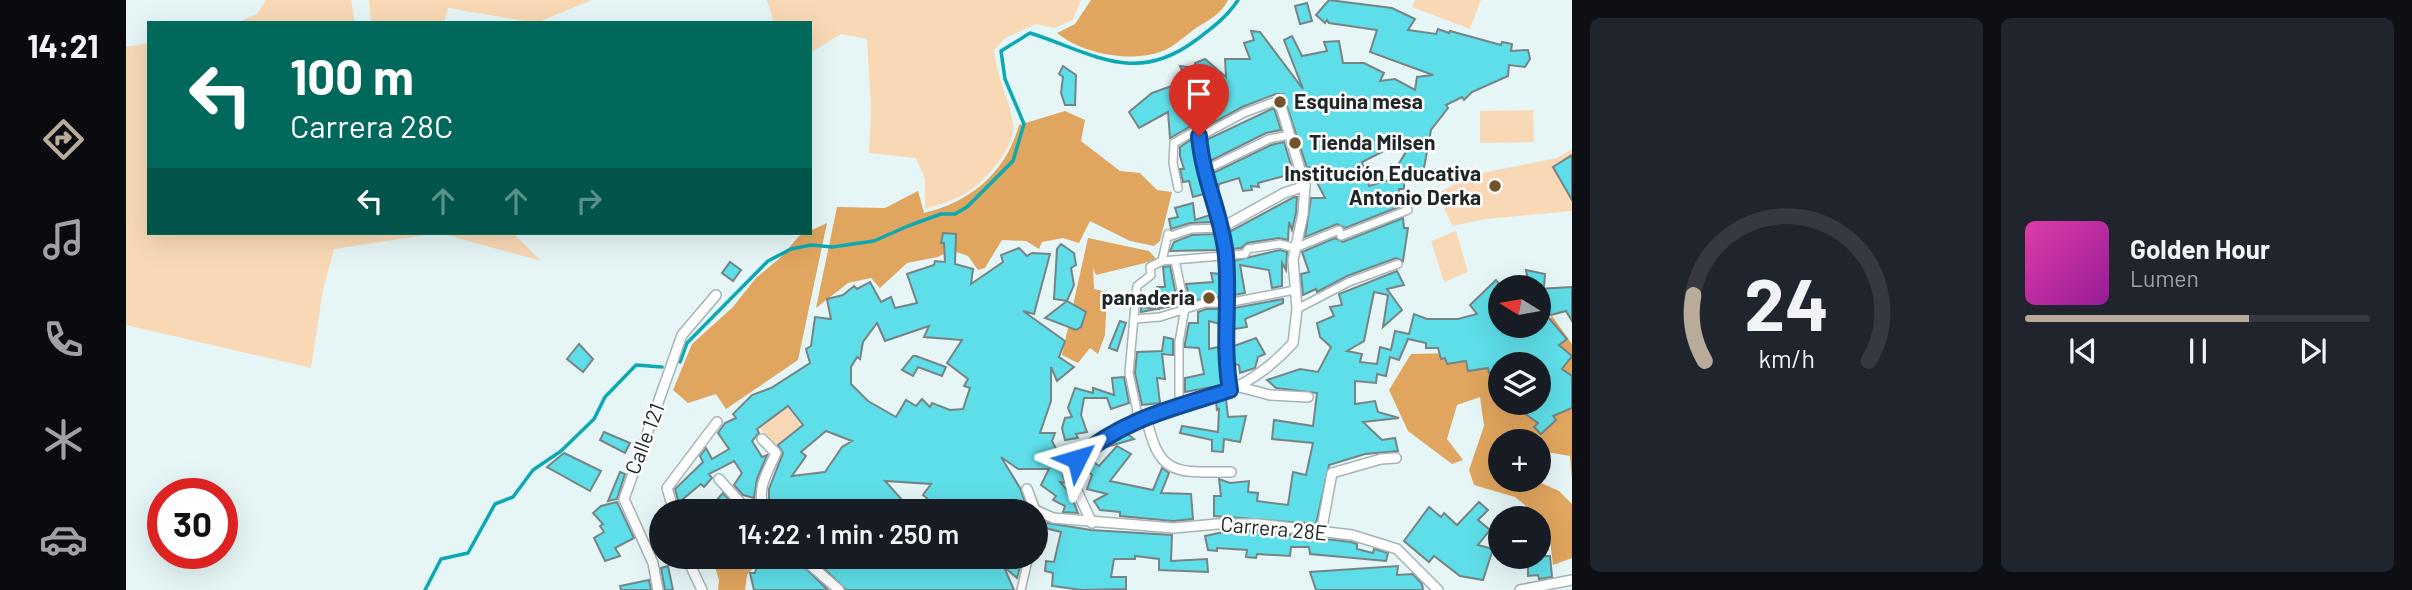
<!DOCTYPE html>
<html lang="es">
<head>
<meta charset="utf-8">
<style>
	body { margin:0; font-family:Barlow,sans-serif; background:#20242c; color:#f1f3f6; height:100vh; display:flex; flex-direction:column; font-size:26px; white-space:nowrap }
	* { box-sizing:border-box; margin:0 }
	p { font-size:23px; color:#9ea1a6 }
	.icon { flex:none; width:38px; height:38px; fill:none; stroke:currentColor; stroke-width:2; stroke-linecap:round; stroke-linejoin:round }
	.map { position:relative; flex:1; overflow:hidden }
	.drawer { display:flex; flex-direction:column; gap:18px; padding:18px; background:#0d0f14; width:840px }
	.drawer>* { flex:none }
	.top-card { position:absolute; left:21px; top:21px; width:665px; height:214px; border-radius:0px; box-shadow:0 7px 28px #0002; background:#00695c; color:#fff; overflow:hidden }
	.needle { width:46px; rotate:281deg }
	.tools { position:absolute; left:1362px; top:275px; display:grid; gap:14px }
	.tools a { display:grid; place-items:center; width:63px; height:63px; border-radius:50%; background:#171b24; box-shadow:0 7px 28px #0002; font-size:35px }
	.speed { position:absolute; left:21px; top:478px; display:flex; gap:14px; font-size:35px; font-weight:700; text-align:center }
	.speed>* { display:grid; place-content:center; width:91px; height:91px; border-radius:50%; background:#171b24; box-shadow:0 7px 28px #0002; line-height:1 }
	.speed .limit { border:10px solid #d22; background:#fff; color:#111 }
	.pin { position:absolute; display:grid; place-items:center; width:60px; height:60px; color:#fff; margin:-72px -30px; border-radius:50% 50% 50% 0; rotate:-45deg; box-shadow:0 0 7px #0007 }
	.pin .icon { rotate:45deg }
	.me { position:absolute; width:77px; margin:-38px; rotate:50deg; stroke-linejoin:round; filter:drop-shadow(0 0 5px #0008) }
	.turn { display:flex; align-items:center; gap:24px; height:147px; padding:0 28px; font-size:32px }
	.turn .icon { width:91px; height:91px; stroke-width:2.5 }
	.turn b { display:block; font-size:49px; line-height:60px }
	.lanes { display:flex; align-items:center; height:66px; padding:0 28px; background:#0003; justify-content:center; gap:35px; direction:ltr }
	.lanes .off { opacity:.35 }
	.drawer .widget { flex:1; display:flex; flex-direction:column; justify-content:center; gap:10px; min-width:0; padding:0 24px; border-radius:10px; background:#20242c }
	.drawer .dial { align-items:center; gap:0 }
	.dial svg { height:182px; overflow:visible; fill:none; stroke:#363941; stroke-width:7; stroke-linecap:round; text-anchor:middle }
	.dial text { fill:#f1f3f6; stroke:none }
	.song { display:flex; align-items:center; gap:21px }
	.cover { width:84px; height:84px; border-radius:10px; background:linear-gradient(135deg,hsl(320 70% 55%),hsl(300 70% 35%)) }
	.played { height:7px; border-radius:4px; background:linear-gradient(90deg,#b8ab9a 65%,#363941 65%) }
	.keys { display:flex; justify-content:space-around; direction:ltr }
	.drawer .tiles { flex:1; display:grid; gap:18px; grid-template-columns:repeat(2,1fr) }
	.trip { position:absolute; left:523px; top:499px; width:399px; height:70px; border-radius:35px; background:#171b24; box-shadow:0 7px 28px #0002; font-weight:600; line-height:70px; text-align:center }
	main { display:flex; flex:1; min-height:0 }
	.dock { display:flex; flex-direction:column; width:126px; justify-content:space-around; align-items:center; background:#090b0e; color:#9ea1a6 }
	.dock .icon { width:49px; height:49px }
	.dock .selected { color:#b8ab9a }
	.dock b { font-size:32px; color:#f1f3f6 }
	.map>svg:first-child { display:block }
</style>
</head>
<body>
<main>
<nav class="dock">
<b>14:21</b>
<svg class="icon selected" aria-label="directions" viewBox="0 0 24 24"><path d="M12 3l9 9-9 9-9-9zM9 14v-3h6M13 9l2 2-2 2"/></svg>
<svg class="icon" aria-label="music" viewBox="0 0 24 24"><path d="M9 18V5l10-2v13"/><circle cx="6" cy="18" r="3"/><circle cx="16" cy="16" r="3"/></svg>
<svg class="icon" aria-label="phone" viewBox="0 0 24 24"><path d="M5 4h4l2 5-3 2q2 4 5 5l2-3 5 2v4C11 20 4 13 5 4z"/></svg>
<svg class="icon" aria-label="climate" viewBox="0 0 24 24"><path d="M12 3v18M4 7l16 10M4 17L20 7"/></svg>
<svg class="icon" aria-label="car" viewBox="0 0 24 24"><path d="M5 17H2v-5l4-1 3-4h7l3 4 3 1v5h-3M9 17h6M6 11h13"/><circle cx="7" cy="17" r="2"/><circle cx="17" cy="17" r="2"/></svg>
</nav>
<div class="map">
<svg width="1446" height="590" viewBox="0 0 1446 590">
	<rect width="100%" height="100%" fill="#e6f6f7"/>
	<!-- green -->
	<g fill="#f9d9b5">
		<polygon points="140,0 225,0 229,23 110,23 131,14"/>
		<polygon points="243,0 466,0 410,23 322,8 318,23 245,23"/>
		<path d="M641 0H955L947 20 928 28 910 24 879 38 868 50C870 77 884 99 887 124 891 147 855 187 835 196 824 202 811 205 799 209V179L790 158 743 153 745 109 741 39 715 34 684 53V23H648Z"/>
		<polygon points="1289,0 1355,0 1344,29 1286,7"/>
		<polygon points="23,43 23,233 312,233 208,249 197,290 185,368 0,325 0,47"/>
		<polygon points="1407,110 1408,142 1354,143 1354,111"/>
		<polygon points="1446,149 1446,211 1359,219 1326,226 1312,193 1346,175 1431,158"/>
		<polygon points="1330,231 1342,272 1318,282 1305,241"/>
		<polygon points="314,233 387,233 415,261"/>
		<polygon points="661,407 675,425 648,447 634,428"/>
	</g>
	<!-- forest -->
	<g fill="#e0a55e" fill-rule="evenodd">
		<path d="M965 0H1102C1095 14 1083 20 1070 28 1060 35 1050 45 1039 50 1007 64 956 54 931 33L949 24Z"/>
		<path d="M939 111 959 120 955 141 994 171 1014 173 1031 190 1046 192 1034 241 1028 246 1004 241 964 221 953 243 937 238 916 242 913 249 900 241 876 240 859 268 852 270 842 256 825 250 812 257 781 263 754 288 745 278 722 283 690 308 711 207 759 208 792 191 798 213C844 202 880 173 893 125Z"/>
		<polygon points="701,223 672,360 600,409 590,394 562,403 547,390 566,344 606,308 630,278 655,257 673,236"/>
		<polygon points="962,238 1023,251 1031,260 970,275 967,268 968,289 981,292 979,335 972,354 964,348 952,363 936,355"/>
		<path d="M1426 316 1446 344V479L1444 456 1415 451V483L1433 491 1446 504V558L1427 565 1423 531 1412 534V518H1404V509L1389 497 1348 485 1343 470 1358 426 1354 397 1331 405 1321 439 1337 460 1326 464 1282 431 1263 390 1285 354 1330 353 1406 343ZM1374 364H1412V402H1374ZM1374 441H1412V480H1374Z"/>
		<polygon points="586,557 594,557 608,565 614,557 628,557 629,566 621,575 619,590 592,590 593,580"/>
	</g>
	<g fill="none" stroke-linecap="round" stroke-linejoin="round">
		<!-- stream -->
		<g stroke="#0ca9b3" stroke-width="3.5">
			<path d="M554 362 561 343 642 261 665 249 685 245 706 247 748 241 782 226 815 214H829L841 207 887 161 898 124 879 79 875 51 904 33C967 53 1009 86 1070 40 1086 28 1101 17 1112 0"/>
			<polyline points="299,590 315,559 342,553 369,504 387,497 407,470 435,451 468,419 479,397 510,365 536,367"/>
		</g>
	</g>
	<!-- building -->
	<g fill="#5edee8" stroke="#768485" stroke-width="2" fill-rule="evenodd">
		<path d="M1203 0 1266 8 1289 19 1282 30 1310 34 1312 29 1323 33 1324 31 1375 45 1376 42 1386 44 1385 51 1402 50 1404 59 1399 67 1383 65 1382 76 1346 92 1338 100 1336 97 1320 105 1322 108 1305 130 1297 173 1278 181V189H1273L1275 206 1219 228 1211 224 1179 237 1185 198H1199L1183 167 1181 168 1157 94H1150L1116 107 1074 130 1065 126 1044 138 1042 112 1013 128 1003 112 1026 93 1060 81 1054 66 1070 68 1069 63 1079 59 1100 77 1099 59H1124L1118 43 1128 40 1125 31 1134 32 1177 89 1158 40 1166 36 1176 56 1201 51 1198 42 1213 41 1217 63H1238L1258 73 1254 81 1269 79 1289 90 1291 77 1307 75 1244 52 1251 30 1203 23 1201 20 1199 23 1190 15ZM1250 141 1281 150 1263 180 1243 186 1236 162 1256 152Z"/>
		<polygon points="1181,3 1186,21 1174,24 1169,6"/>
		<polygon points="937,66 950,75 949,105 939,105 935,93 937,77 933,74"/>
		<polygon points="1148,108 1155,130 1140,133 1084,161 1080,140"/>
		<polygon points="1066,139 1078,194 1067,197 1063,181 1057,182 1054,169 1058,169 1054,156 1054,147"/>
		<polygon points="1158,142 1165,165 1158,168 1162,175 1132,183 1133,187 1125,186 1126,190 1117,191 1113,178 1093,184 1092,190 1087,173 1145,145"/>
		<polygon points="1446,155 1446,200 1427,167"/>
		<polygon points="1168,197 1171,197 1170,213 1166,230 1163,222 1162,240 1153,238 1121,243 1115,248 1106,249 1103,232"/>
		<polygon points="1067,203 1069,220 1084,215 1086,222 1064,223 1045,229 1043,219 1052,217 1049,208"/>
		<polygon points="1277,218 1278,228 1282,228 1277,261 1270,258 1221,276 1191,292 1190,289 1177,295 1175,274 1183,272 1176,252 1209,238 1217,242"/>
		<path d="M817 233 830 234 829 264 847 269 845 284 877 262 875 255 893 248 901 256 906 253 924 254 908 314 897 311 939 341 933 357 948 367 931 381 925 367V401L914 433H929L926 441 940 468 937 476 940 483 934 482 944 493 952 513 937 512 939 506 927 500 930 496 915 485 923 469H892L875 457 894 488 902 511H800L808 504 797 495 805 484 759 481 786 511H645L647 503 643 502V489L657 453 652 445 677 425 662 406 631 429 633 433 626 441 636 457 641 455 631 479 628 498 617 495 608 485 616 473 608 461 583 474 586 478 578 487 575 484 557 499 566 511H555L549 489 577 462 574 456 580 448 586 459 603 449 592 433 599 423 610 418 607 414 626 395 645 388 684 363 680 349 685 346 689 317 705 319 701 299 717 295 728 286 731 289 744 282 755 302 765 297 769 308 791 303 781 274 808 265 809 261 819 262 818 243H815ZM751 323 759 341 803 326 798 337 836 340 821 363 842 379 838 386 844 388 837 409 824 410 806 403 804 407 796 399 790 406 780 400 770 417 742 401 725 384V367L731 357 734 359 737 342ZM700 431 726 441 716 447 699 472 666 476 680 456 675 452Z"/>
		<polygon points="1089,234 1092,250 1044,251 1048,242 1066,235"/>
		<polygon points="935,244 948,253 950,265 945,268 948,285 941,301 928,299 931,249"/>
		<polygon points="1154,250 1161,252 1160,270 1156,263 1156,286 1146,288 1143,270 1114,265 1119,293 1108,295 1107,261"/>
		<polygon points="604,262 615,270 607,281 596,273"/>
		<polygon points="1044,266 1052,305 1015,312 1015,307 1033,309 1031,287 1039,287 1037,267"/>
		<polygon points="1400,270 1419,274 1418,287 1403,287"/>
		<polygon points="1271,271 1278,285 1261,289 1276,310 1257,327 1262,295 1248,292 1238,341 1221,351 1236,354 1234,362 1251,364 1254,347 1265,350 1269,331 1283,334 1288,314 1301,319 1332,319 1351,314 1344,305 1370,280 1374,285 1374,326 1412,326 1412,289 1446,287 1446,321 1440,311 1421,316 1441,339 1433,345 1446,356 1436,369 1446,376 1446,408 1427,416 1430,420 1415,434 1408,427 1412,423 1383,402 1412,402 1412,364 1374,364 1374,371 1363,373 1362,368 1342,371 1340,361 1321,364 1319,358 1315,359 1312,348 1300,348 1300,343 1282,339 1273,360 1264,357 1260,376 1251,374 1250,383 1229,381 1229,404 1249,401 1252,412 1273,418 1237,422 1256,440 1269,438 1272,451 1239,454 1203,465 1190,524 1088,516 1088,496 1095,496 1093,479 1104,483 1123,481 1122,492 1132,493 1131,501 1162,505 1167,472 1180,475 1187,443 1146,439 1148,420 1187,426 1191,393 1150,388 1141,380 1174,369 1192,372 1205,347 1194,337 1191,323 1208,316 1204,307 1216,305 1213,294"/>
		<polygon points="1085,273 1094,274 1094,297 1064,301 1060,284 1087,282"/>
		<polygon points="1157,299 1157,303 1119,319 1121,327 1108,329 1108,308"/>
		<polygon points="941,301 960,312 955,327 950,330 919,318"/>
		<polygon points="1080,309 1094,309 1094,324 1083,321 1083,349 1092,347 1094,352 1096,385 1059,392 1059,378 1078,374 1073,348 1059,347 1059,343 1063,323 1072,323 1072,312"/>
		<polygon points="994,321 1000,323 991,351 983,348"/>
		<polygon points="1038,337 1047,339 1047,355 1036,354 1039,379 1031,378 1034,403 1016,405 1009,373 1011,352 1036,351"/>
		<polygon points="1130,338 1139,354 1132,357 1129,368 1114,373 1113,365 1108,364 1108,346"/>
		<polygon points="453,344 467,359 457,372 441,359"/>
		<polygon points="787,356 790,356 820,367 816,376 792,367 787,376 776,370"/>
		<polygon points="998,377 1003,403 985,409 981,398 958,398 955,415 961,432 950,434 952,438 939,440 936,428 939,418 946,417 942,408 949,388 967,393 967,388 988,395 986,378"/>
		<polygon points="1100,399 1102,417 1120,416 1114,442 1098,439 1097,452 1086,451 1086,440 1054,433 1056,426 1092,432 1093,409 1091,410 1090,402"/>
		<polygon points="478,432 504,443 499,453 474,440"/>
		<polygon points="999,432 1008,439 970,450 991,436"/>
		<polygon points="991,446 1005,454 984,481 1027,490 1036,468 1043,473 1035,493 1065,494 1067,519 1047,521 994,516 994,512 974,510 968,501 981,494 961,489 966,475 956,466 962,458 973,466"/>
		<polygon points="438,453 475,471 464,491 421,467"/>
		<polygon points="494,472 499,474 491,499 482,501"/>
		<polygon points="597,493 613,511 595,511 587,504"/>
		<polygon points="491,502 508,538 489,548 494,556 479,561 468,538 478,532 474,526 477,524 467,513 475,506"/>
		<polygon points="1353,502 1362,510 1352,520 1364,530 1352,545 1367,549 1357,580 1334,576 1308,556 1303,562 1278,541 1303,507 1315,517 1318,513 1331,525"/>
		<polygon points="921,523 965,530 1046,535 1045,561 1081,559 1082,572 1033,570 1033,559 1009,556 1009,559 988,559 985,577 1000,577 1000,589 956,590 926,586 927,573 919,571 920,561 928,562 935,532 919,528"/>
		<polygon points="1102,531 1132,531 1225,542 1231,544 1231,549 1247,553 1248,549 1262,553 1260,561 1184,554 1183,547 1165,547 1164,556 1131,554 1130,558 1120,557 1121,550 1091,548 1091,551 1082,550 1079,536"/>
		<polygon points="634,556 667,556 702,590 628,590 624,573 629,573"/>
		<polygon points="685,556 789,556 794,565 804,556 897,556 891,578 878,567 888,590 720,590"/>
		<polygon points="1402,556 1424,556 1426,577 1413,579 1412,575 1402,576"/>
		<polygon points="542,566 547,590 539,590 535,568"/>
		<polygon points="1272,566 1271,575 1287,574 1296,584 1297,590 1190,590 1184,572"/>
		<polygon points="523,580 525,590 495,590 494,586"/>
	</g>
	<g fill="none" stroke-linecap="round" stroke-linejoin="round">
		<!-- pedestrian casing -->
		<g stroke="#a6b4b5" stroke-width="10">
			<g id="pedestrian">
				<polyline points="1077,171 1143,139 1164,135"/>
				<polyline points="1052,188 1047,163 1048,143 1067,132 1073,137 1118,113 1153,100"/>
				<polyline points="1095,228 1065,229 1045,236 1042,234 1036,261 1119,254 1122,249 1154,244 1169,248 1213,230 1215,236 1282,210"/>
				<polyline points="1049,260 1059,308 1053,342 1053,406"/>
				<polyline points="1171,309 1223,282 1272,264"/>
				<polyline points="1009,319 1034,317 1079,303 1101,303 1169,290"/>
				<polyline points="1009,420 1011,411 1003,373 1010,294 1011,286 1025,275 1024,267 1036,261"/>
				<polyline points="910,536 917,515"/>
				<polyline points="895,590 903,556"/>
			</g>
		</g>
		<!-- minor casing -->
		<g stroke="#a6b4b5" stroke-width="12">
			<g id="minor">
				<path d="M1073 137C1077 181 1096 215 1100 256 1104 302 1097 343 1104 390"/>
				<polyline points="1095,228 1158,193 1179,186"/>
				<polyline points="1110,386 1144,395 1182,397"/>
				<path d="M1020 416C1033 477 1049 472 1105 472"/>
				<path d="M636 439 650 453C641 473 630 489 638 511"/>
				<polyline points="593,479 622,511"/>
				<polyline points="901,489 909,510 927,518 1048,528 1091,524 1132,524 1226,535 1271,549 1312,590"/>
				<polyline points="548,511 541,488 591,422"/>
				<path d="M966 523 944 476C954 423 1061 407 1103 390 1126 381 1150 362 1167 343L1171 309 1167 260 1177 214 1179 186 1153 100"/>
				<polyline points="1195,533 1206,473 1255,459 1270,458"/>
				<polyline points="560,556 576,590"/>
				<polyline points="674,556 713,590"/>
				<polyline points="532,590 527,563 498,499 556,335 590,295"/>
				<polyline points="1394,590 1446,580"/>
			</g>
		</g>
		<!-- pedestrian -->
		<use href="#pedestrian" stroke="#fff" stroke-width="7"/>
		<!-- minor -->
		<use href="#minor" stroke="#fff" stroke-width="9"/>
	</g>
	<g fill="none" stroke-linecap="round" stroke-linejoin="round">
		<!-- route casing -->
		<g stroke="#114b97" stroke-width="18">
			<path id="route" d="M951 459C996 419 1048 408 1104 390 1096 343 1104 302 1100 256 1096 215 1077 181 1073 136"/>
		</g>
		<!-- route -->
		<use href="#route" stroke="#1a73e8" stroke-width="12"/>
	</g>
	<!-- markers -->
	<g fill="#735229" stroke="#fff" stroke-width="2.5">
		<circle cx="1154" cy="102" r="7"/>
		<circle cx="1169" cy="143" r="7"/>
		<circle cx="1369" cy="186" r="7"/>
		<circle cx="1083" cy="298" r="7"/>
	</g>
	<g text-anchor="middle" stroke-width="5" stroke-linejoin="round" paint-order="stroke">
		<!-- poi labels -->
		<g font-size="21" font-weight="bold" fill="#202626" stroke="#fff" text-anchor="start">
			<text x="1168" y="109">Esquina mesa</text>
			<text x="1183" y="150">Tienda Milsen</text>
			<text x="1355" y="181" text-anchor="end">Institución Educativa<tspan x="1355" dy="24">Antonio Derka</tspan></text>
			<text x="1069" y="305" text-anchor="end">panaderia</text>
		</g>
		<!-- street labels -->
		<g font-size="21" fill="#202626" stroke="#fff">
			<text transform="translate(519 439) rotate(-69)" y="7">Calle 121</text>
			<text transform="translate(1148 529) rotate(5)" y="7">Carrera 28E</text>
		</g>
	</g>
</svg>
<div class="tools">
<a><svg class="needle" viewBox="-14 -14 28 28"><path d="M0-13l5 13h-10z" fill="#e53935"/><path d="M0 13l5-13h-10z" fill="#9ea1a6"/></svg></a>
<a><svg class="icon" aria-label="layers" viewBox="0 0 24 24"><path d="M12 4l9 5-9 5-9-5zM3 14l9 5 9-5"/></svg></a>
<a>+</a>
<a>−</a>
</div>
<div class="speed"><div class="limit">30</div></div>
<div class="pin" style="left:1073px;top:136px;background:#d93025"><svg class="icon" aria-label="arrive" viewBox="0 0 24 24"><path d="M6 21V4h12l-3 4 3 4H6"/></svg></div>
<svg class="me" style="left:951px;top:459px" viewBox="-20 -20 40 40"><path d="M0-17L14 15 0 8-14 15z" fill="#1a73e8" stroke="#fff" stroke-width="4"/></svg>
<div class="trip">14:22 · 1 min · 250 m</div>
<div class="top-card">
<div class="turn"><svg class="icon" aria-label="left" viewBox="0 0 24 24"><path d="M17 20v-9H6M10 6l-5 5 5 5"/></svg><div><b>100 m</b>Carrera 28C</div></div>
<div class="lanes"><svg class="icon" aria-label="left" viewBox="0 0 24 24"><path d="M17 20v-9H6M10 6l-5 5 5 5"/></svg><svg class="icon off" aria-label="ahead" viewBox="0 0 24 24"><path d="M12 20V5M6 11l6-6 6 6"/></svg><svg class="icon off" aria-label="ahead" viewBox="0 0 24 24"><path d="M12 20V5M6 11l6-6 6 6"/></svg><svg class="icon off" aria-label="right" viewBox="0 0 24 24"><path d="M7 20v-9h11M14 6l5 5-5 5"/></svg></div>
</div>
</div>
<section class="drawer">
<div class="tiles">
<div class="widget dial"><svg viewBox="0 0 100 80">
<path d="M14 69A42 42 0 1 1 86 69"/>
<path d="M14 69A42 42 0 0 1 9 40" stroke="#b8ab9a"/>
<text x="50" y="56" font-size="32" font-weight="700">24</text>
<text x="50" y="72" font-size="11">km/h</text>
</svg></div>
<div class="widget">
<div class="song"><i class="cover"></i><div><b>Golden Hour</b><p>Lumen</p></div></div>
<div class="played"></div>
<div class="keys"><svg class="icon" aria-label="previous" viewBox="0 0 24 24"><path d="M18 5L8 12l10 7zM5 5v14"/></svg><svg class="icon" aria-label="pause" viewBox="0 0 24 24"><path d="M8 5v14M16 5v14"/></svg><svg class="icon" aria-label="next" viewBox="0 0 24 24"><path d="M6 5l10 7-10 7zM19 5v14"/></svg></div>
</div>
</div>
</section>
</main>
</body>
</html>
